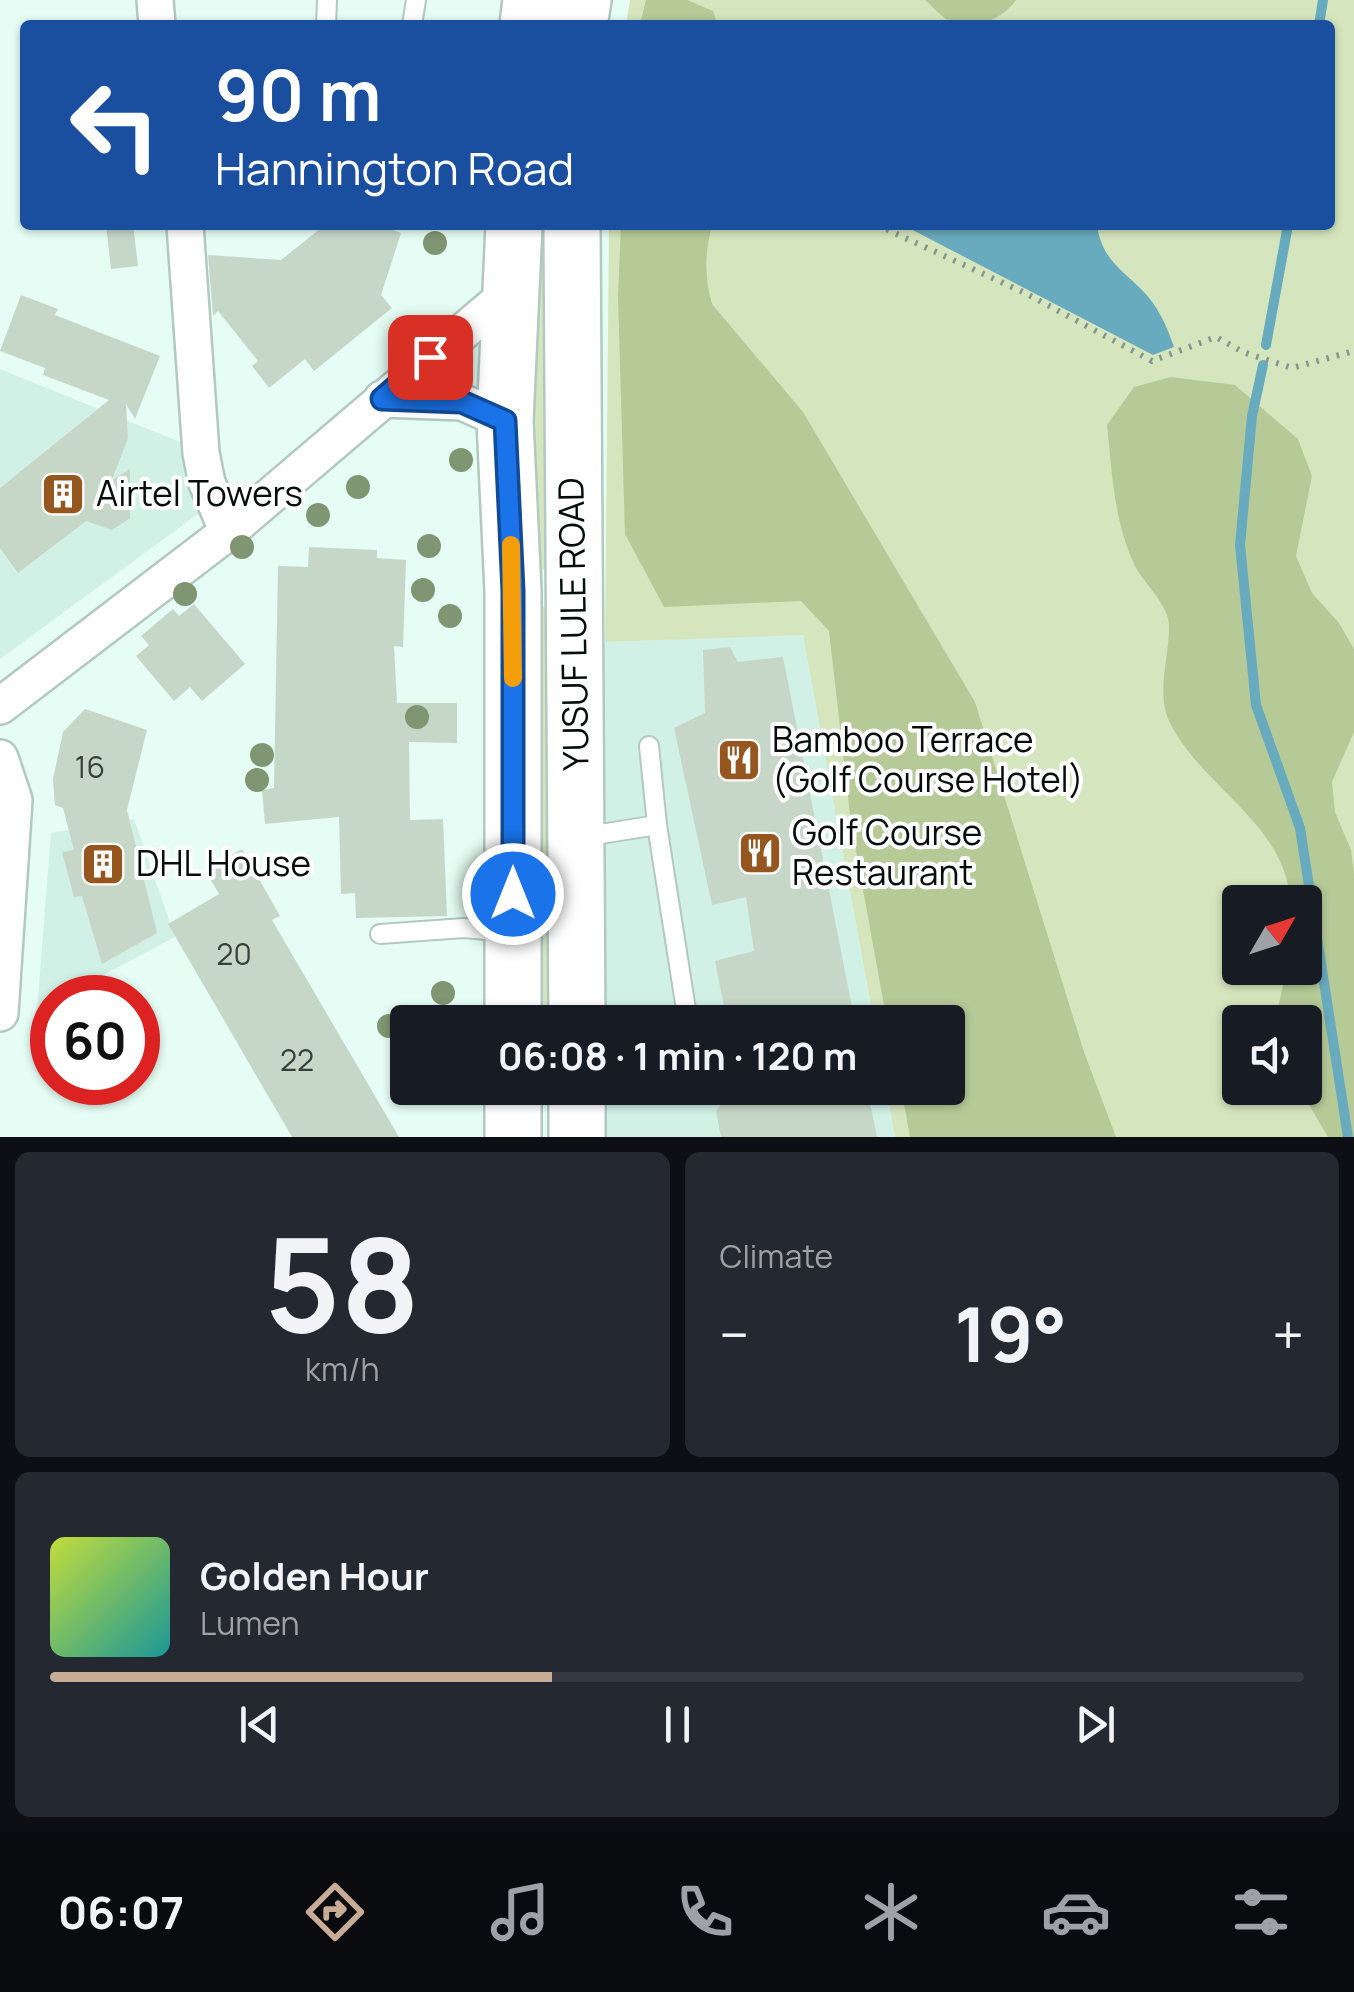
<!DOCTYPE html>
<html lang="en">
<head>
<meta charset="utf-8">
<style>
	body { margin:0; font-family:Manrope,sans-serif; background:#242831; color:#f1f3f6; height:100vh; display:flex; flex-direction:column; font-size:38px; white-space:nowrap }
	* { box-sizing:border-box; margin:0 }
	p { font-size:32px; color:#9ea1a6 }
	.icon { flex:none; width:55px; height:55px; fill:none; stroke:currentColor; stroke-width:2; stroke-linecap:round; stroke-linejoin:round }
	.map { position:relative; height:1137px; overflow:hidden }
	.panel { display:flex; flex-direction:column; gap:15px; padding:15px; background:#0d0f14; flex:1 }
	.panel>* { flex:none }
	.banner { position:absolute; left:20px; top:20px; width:1315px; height:210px; border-radius:10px; box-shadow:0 2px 8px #0004; background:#1a4fa0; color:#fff; overflow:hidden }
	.needle { width:65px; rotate:51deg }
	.tools { position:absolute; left:1222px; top:885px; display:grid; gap:20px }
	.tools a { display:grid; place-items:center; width:100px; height:100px; border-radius:10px; background:#171b24; box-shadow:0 2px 8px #0004; font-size:50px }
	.speed { position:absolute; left:30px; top:975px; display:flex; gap:20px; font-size:50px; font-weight:700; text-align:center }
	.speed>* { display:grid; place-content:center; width:130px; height:130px; border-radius:50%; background:#171b24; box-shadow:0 2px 8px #0004; line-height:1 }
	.speed .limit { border:15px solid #d22; background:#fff; color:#111 }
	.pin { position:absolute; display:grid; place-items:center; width:85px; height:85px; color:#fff; margin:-42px; border-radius:20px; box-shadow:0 5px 15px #0006 }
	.me { position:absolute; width:110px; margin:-55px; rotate:0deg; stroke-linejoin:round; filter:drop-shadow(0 0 8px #0008) }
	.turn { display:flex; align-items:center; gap:35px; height:210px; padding:0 30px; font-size:45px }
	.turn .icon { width:130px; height:130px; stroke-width:2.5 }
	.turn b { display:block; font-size:70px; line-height:85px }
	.big { font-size:75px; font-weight:700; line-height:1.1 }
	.panel .tile { flex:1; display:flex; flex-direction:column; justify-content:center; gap:15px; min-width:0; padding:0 35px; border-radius:15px; background:#242831 }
	.panel .dial { align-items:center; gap:0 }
	.dial b { font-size:130px; line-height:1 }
	.song { display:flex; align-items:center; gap:30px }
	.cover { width:120px; height:120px; border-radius:15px; background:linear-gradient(135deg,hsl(70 70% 55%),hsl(180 70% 35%)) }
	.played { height:10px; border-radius:5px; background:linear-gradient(90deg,#c8ac95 40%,#363941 40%) }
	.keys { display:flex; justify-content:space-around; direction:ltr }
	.heat { display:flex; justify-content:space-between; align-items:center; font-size:55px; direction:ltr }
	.panel .tiles { flex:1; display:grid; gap:15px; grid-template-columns:1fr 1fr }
	.tile:last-child { grid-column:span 2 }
	.trip { position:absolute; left:390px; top:1005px; width:575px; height:100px; border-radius:10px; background:#171b24; box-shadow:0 2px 8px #0004; font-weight:700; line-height:100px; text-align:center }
	.tabs { display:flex; height:160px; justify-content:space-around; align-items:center; background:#090b0e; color:#9ea1a6 }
	.tabs .icon { width:70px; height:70px }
	.tabs .selected { color:#c8ac95 }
	.tabs b { font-size:45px; color:#f1f3f6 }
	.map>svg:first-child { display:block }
</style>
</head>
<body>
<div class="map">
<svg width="1354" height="1137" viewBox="0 0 1354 1137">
	<rect width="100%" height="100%" fill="#e5fdf4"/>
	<!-- built -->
	<g fill="#d1f1e6">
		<polygon points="0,369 192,447 202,511 0,659"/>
		<polygon points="803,634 874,1022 594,1022 605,642"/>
		<polygon points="134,819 175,937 62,997 52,998 52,1003 37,1011 51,833"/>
		<polygon points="594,1088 886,1088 895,1137 593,1137"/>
	</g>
	<!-- green -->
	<g fill="#d5e6be" fill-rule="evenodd">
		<path d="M630 0H1354V1137H895L886 1088H948V1022H874L803 635 605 642 609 225H1330V25H626ZM1240 902H1305V968H1240ZM1240 1022H1305V1088H1240Z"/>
		<polygon points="535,225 560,225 548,571 534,567"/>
		<polygon points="554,605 560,1022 537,1022 536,627 541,607"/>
	</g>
	<!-- forest -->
	<g fill="#b5ca97">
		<polygon points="646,0 687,0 713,11 718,25 640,25"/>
		<path d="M925 0H1016C1002 20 974 31 950 21 942 18 932 6 925 0Z"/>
		<path d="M621 225H712C705 253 704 276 712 304L803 412 975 702 1084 1052 1116 1137H910L901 1088H948V1022H887L851 823 829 631 801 601 664 607 625 534 618 297Z"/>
		<path d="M1171 377 1235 385 1298 439 1312 476 1296 556 1312 593 1339 623 1354 649V732L1332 782 1335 812 1351 850 1354 873V1137H1328L1299 1088H1305V1022L1275 1021 1287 968H1305V902H1290C1287 825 1202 787 1170 723 1155 692 1170 656 1169 625 1169 606 1144 583 1135 566 1114 522 1112 473 1107 425L1134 387Z"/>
	</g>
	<!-- water -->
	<path fill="#69abbe" d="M903 225H1097C1102 259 1120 268 1142 290 1158 306 1167 326 1174 347L1153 355Z"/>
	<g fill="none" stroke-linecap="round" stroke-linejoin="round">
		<!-- stream -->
		<g stroke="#69abbe" stroke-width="10">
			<polyline points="1319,25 1323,0"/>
			<polyline points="1266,345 1288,225"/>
			<polyline points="1263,365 1252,416 1240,545 1256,705 1300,828 1348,1137"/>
		</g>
	</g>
	<!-- building -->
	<g fill="#c6d7c8">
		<polygon points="106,225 133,225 138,266 111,269"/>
		<polygon points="325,225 379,225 401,233 381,295 392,308 314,371 305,359 269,388 252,366 258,361 218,311 213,316 208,255 281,260"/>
		<polygon points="21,295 58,309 55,315 160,356 135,419 126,404 128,438 112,480 130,469 130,518 112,530 86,521 18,573 0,548 0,488 109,400 43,375 45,368 0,351"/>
		<polygon points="309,547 377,550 377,558 406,560 403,647 394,646 397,703 457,703 457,743 409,742 410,820 443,819 447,916 356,918 355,893 341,894 339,817 265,824 262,790 274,788 278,566 308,567"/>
		<polygon points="194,604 245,664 202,701 190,687 174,701 136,656 149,645 141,636 173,609 179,616"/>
		<polygon points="730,647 738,662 783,657 855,1022 727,1022 715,961 754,951 746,897 712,905 674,728 705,713 703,650"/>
		<polygon points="85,709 147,730 127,810 157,933 102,964 82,896 74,897 62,852 74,850 63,808 55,805 53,779 63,732"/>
		<polygon points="242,849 280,916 272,920 399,1137 292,1137 168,924 219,894 205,870"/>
		<polygon points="733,1088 867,1088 877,1137 721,1137 716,1111"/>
	</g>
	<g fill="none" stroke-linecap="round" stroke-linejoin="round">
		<!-- service casing -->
		<g stroke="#b2c9c1" stroke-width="22">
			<g id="service">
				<polyline points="326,25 327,0"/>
				<polyline points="412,25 416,0"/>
				<polyline points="649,746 657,825 688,1022"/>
				<polyline points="582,837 657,825"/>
				<polyline points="380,934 464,928 508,932"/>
			</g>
		</g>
		<!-- minor casing -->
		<g stroke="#b2c9c1" stroke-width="40">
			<g id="minor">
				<polyline points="155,0 157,25"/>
				<polyline points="185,225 201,453 207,483 228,532"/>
				<polyline points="382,399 462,402 505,421"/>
				<polyline points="0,706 228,532 512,290"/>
				<polyline points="0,758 14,800 0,1013"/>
			</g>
		</g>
		<!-- primary casing -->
		<g stroke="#b2c9c1" stroke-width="60">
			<g id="primary">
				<polyline points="528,25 531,0"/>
				<polyline points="579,25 583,0"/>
				<polyline points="572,225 577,1022"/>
				<polyline points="513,1022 513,591 505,421 514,225"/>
				<polyline points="577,1088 577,1137"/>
				<polyline points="513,1137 513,1088"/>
			</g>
		</g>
		<!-- path -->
		<polyline stroke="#859690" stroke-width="6" stroke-dasharray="2.5 8" stroke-linecap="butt" points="877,225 1025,293 1152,361 1216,337 1243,352 1292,368 1354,351"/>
		<!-- service -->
		<use href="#service" stroke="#fff" stroke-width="18"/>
		<!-- minor -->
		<use href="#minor" stroke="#fff" stroke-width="35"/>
		<!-- primary -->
		<use href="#primary" stroke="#fff" stroke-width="55"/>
	</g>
	<!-- trees -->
	<g fill="#809572">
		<circle cx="435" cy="243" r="12"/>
		<circle cx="461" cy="460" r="12"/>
		<circle cx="358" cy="487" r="12"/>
		<circle cx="318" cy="515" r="12"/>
		<circle cx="429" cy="546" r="12"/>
		<circle cx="242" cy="547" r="12"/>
		<circle cx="423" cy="590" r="12"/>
		<circle cx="185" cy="594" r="12"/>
		<circle cx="450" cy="616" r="12"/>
		<circle cx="417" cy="717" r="12"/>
		<circle cx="262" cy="755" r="12"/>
		<circle cx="257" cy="780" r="12"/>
		<circle cx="443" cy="993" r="12"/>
		<circle cx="389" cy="1026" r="12"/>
	</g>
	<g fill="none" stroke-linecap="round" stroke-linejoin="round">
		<!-- route casing -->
		<g stroke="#114b97" stroke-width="25">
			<polyline id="route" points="430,357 382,399 462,402 505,421 513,591 513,894"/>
		</g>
		<!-- route -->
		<use href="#route" stroke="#1a73e8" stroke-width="18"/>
		<!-- slow -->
		<polyline stroke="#f59e0b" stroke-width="18" points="511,545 513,678"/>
	</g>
	<!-- icons -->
	<defs>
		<g id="building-square" transform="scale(2.25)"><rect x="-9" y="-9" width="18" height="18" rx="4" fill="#96561f" stroke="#fff"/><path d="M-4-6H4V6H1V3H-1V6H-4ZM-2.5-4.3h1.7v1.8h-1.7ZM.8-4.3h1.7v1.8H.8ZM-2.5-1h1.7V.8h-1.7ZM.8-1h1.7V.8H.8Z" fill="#fff"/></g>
		<g id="restaurant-square" transform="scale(2.25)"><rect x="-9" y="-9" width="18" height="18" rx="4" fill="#96561f" stroke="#fff"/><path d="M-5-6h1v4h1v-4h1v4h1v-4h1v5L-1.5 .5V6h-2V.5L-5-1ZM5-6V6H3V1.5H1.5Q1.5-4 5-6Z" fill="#fff"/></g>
	</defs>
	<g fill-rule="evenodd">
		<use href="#building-square" x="63" y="494"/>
		<use href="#restaurant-square" x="739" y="760"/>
		<use href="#restaurant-square" x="760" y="853"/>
		<use href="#building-square" x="103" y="864"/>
	</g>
	<g text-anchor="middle" stroke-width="8" stroke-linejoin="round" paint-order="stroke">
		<!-- number labels -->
		<g font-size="30" fill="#36403a">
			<text x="90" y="778">16</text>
			<text x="234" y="965">20</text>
			<text x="297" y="1071">22</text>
		</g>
		<!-- poi labels -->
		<g font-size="35" fill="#060e0b" stroke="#fff" text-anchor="start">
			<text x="96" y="506">Airtel Towers</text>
			<text x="772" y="752">Bamboo Terrace<tspan x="772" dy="40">(Golf Course Hotel)</tspan></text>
			<text x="792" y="845">Golf Course<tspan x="792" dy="40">Restaurant</tspan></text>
			<text x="136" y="876">DHL House</text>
		</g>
		<!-- street labels -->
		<g font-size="35" fill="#060e0b" stroke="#fff">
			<text transform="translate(574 624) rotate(-91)" y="12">YUSUF LULE ROAD</text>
		</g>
	</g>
</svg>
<div class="tools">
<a><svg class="needle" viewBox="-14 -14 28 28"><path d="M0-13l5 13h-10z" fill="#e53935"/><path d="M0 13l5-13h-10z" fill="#9ea1a6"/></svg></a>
<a><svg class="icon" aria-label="sound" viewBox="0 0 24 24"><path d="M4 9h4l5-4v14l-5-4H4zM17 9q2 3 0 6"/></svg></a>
</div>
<div class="speed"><div class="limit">60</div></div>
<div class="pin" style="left:430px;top:357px;background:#d93025"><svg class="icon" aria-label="arrive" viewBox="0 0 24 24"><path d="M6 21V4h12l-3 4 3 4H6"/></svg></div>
<svg class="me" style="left:513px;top:894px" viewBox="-20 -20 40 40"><circle r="17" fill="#1a73e8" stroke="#fff" stroke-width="3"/><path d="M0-11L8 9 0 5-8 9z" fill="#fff"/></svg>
<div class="trip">06:08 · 1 min · 120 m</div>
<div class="banner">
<div class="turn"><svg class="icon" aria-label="left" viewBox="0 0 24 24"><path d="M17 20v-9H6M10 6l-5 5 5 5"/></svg><div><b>90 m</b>Hannington Road</div></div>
</div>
</div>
<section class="panel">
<div class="tiles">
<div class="tile dial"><b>58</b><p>km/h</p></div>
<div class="tile"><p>Climate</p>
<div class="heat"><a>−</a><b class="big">19°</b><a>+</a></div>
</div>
<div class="tile">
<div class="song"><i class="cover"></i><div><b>Golden Hour</b><p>Lumen</p></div></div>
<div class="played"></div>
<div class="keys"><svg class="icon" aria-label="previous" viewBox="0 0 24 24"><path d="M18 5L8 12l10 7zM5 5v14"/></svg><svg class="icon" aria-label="pause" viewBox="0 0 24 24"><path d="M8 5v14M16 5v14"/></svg><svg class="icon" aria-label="next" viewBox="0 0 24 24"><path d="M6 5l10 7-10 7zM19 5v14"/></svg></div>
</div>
</div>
</section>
<nav class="tabs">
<b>06:07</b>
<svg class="icon selected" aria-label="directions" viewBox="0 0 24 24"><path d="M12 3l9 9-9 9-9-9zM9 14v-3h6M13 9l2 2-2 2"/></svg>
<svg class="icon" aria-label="music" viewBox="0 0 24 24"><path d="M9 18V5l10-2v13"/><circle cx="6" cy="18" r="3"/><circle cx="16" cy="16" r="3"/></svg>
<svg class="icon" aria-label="phone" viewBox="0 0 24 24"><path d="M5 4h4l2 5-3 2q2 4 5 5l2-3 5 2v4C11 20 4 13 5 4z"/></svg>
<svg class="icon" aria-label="climate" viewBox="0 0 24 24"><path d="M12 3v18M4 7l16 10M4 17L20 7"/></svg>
<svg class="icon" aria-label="car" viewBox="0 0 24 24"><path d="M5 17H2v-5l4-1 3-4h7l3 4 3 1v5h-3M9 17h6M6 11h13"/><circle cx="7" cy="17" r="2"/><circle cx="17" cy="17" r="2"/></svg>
<svg class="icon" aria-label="filters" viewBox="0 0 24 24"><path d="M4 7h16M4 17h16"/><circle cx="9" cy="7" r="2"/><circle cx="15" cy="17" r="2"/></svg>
</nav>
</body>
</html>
